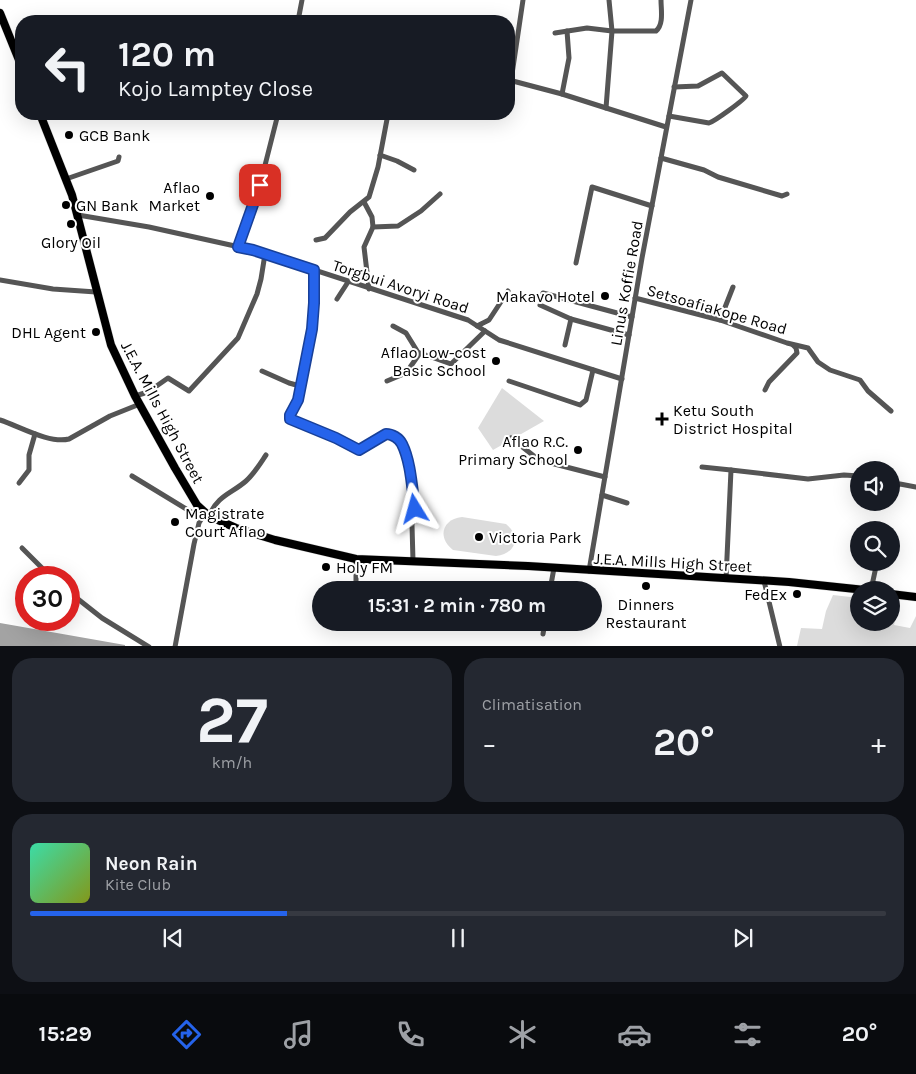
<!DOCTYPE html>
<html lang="fr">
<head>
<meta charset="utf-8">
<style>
	body { margin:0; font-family:Karla,sans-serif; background:#242831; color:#f1f3f6; height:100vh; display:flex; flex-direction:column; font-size:19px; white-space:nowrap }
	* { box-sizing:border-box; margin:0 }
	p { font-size:16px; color:#9ea1a6 }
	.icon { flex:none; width:28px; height:28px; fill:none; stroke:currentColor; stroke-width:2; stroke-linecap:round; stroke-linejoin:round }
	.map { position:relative; height:646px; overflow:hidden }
	.sheet { display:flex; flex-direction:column; gap:12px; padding:12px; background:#0d0f14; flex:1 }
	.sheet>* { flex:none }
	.hud { position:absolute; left:15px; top:15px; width:500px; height:105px; border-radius:20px; box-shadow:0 5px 20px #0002; background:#171b24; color:#f1f3f6; overflow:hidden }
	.buttons { position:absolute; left:850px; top:461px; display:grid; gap:10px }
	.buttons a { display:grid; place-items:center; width:50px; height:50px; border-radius:50%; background:#171b24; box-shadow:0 5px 20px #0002; font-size:25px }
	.speed { position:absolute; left:15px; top:566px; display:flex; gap:10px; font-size:25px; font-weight:700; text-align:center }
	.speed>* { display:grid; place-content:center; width:65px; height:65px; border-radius:50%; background:#171b24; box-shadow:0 5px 20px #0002; line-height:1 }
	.speed .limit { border:8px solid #d22; background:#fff; color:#111 }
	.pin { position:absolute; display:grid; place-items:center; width:42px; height:42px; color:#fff; margin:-21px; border-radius:10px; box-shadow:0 2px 8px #0006 }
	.me { position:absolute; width:55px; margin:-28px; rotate:352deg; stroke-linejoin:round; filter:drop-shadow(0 0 4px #0008) }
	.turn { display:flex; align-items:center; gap:18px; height:105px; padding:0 20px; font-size:22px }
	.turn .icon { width:65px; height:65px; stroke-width:2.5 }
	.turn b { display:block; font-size:35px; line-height:42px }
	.big { font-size:38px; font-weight:700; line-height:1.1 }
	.sheet .card { flex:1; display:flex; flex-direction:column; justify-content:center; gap:8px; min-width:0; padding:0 18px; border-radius:20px; background:#242831 }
	.sheet .dial { align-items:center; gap:0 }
	.dial b { font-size:65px; line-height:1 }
	.song { display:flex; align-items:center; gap:15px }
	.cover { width:60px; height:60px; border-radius:8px; background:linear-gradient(135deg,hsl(160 70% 55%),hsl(70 70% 35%)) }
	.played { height:5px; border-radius:2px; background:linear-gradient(90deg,#2563eb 30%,#363941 30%) }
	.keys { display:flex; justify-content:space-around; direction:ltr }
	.heat { display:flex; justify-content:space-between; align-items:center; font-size:28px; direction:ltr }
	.sheet .tiles { flex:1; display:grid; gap:12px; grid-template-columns:1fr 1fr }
	.card:last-child { grid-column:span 2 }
	.trip { position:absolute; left:312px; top:581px; width:290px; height:50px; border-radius:25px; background:#171b24; box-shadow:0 5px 20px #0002; font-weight:700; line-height:50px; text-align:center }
	.tabs { display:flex; height:80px; justify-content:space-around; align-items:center; background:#090b0e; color:#9ea1a6 }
	.tabs .icon { width:35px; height:35px }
	.tabs .current { color:#2563eb }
	.tabs b { font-size:22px; color:#f1f3f6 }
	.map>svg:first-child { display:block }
</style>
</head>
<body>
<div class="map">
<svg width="916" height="647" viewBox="0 0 916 647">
	<rect width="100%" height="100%" fill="#fff"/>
	<!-- green -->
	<g fill="#dcdcdc">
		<polygon points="502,388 544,421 493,450 478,428"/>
		<path d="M462 517 506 524C521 536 516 554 496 556L453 550C437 538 442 519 462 517Z"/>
		<polygon points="833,595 859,598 859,622 891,622 891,615 896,617 894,625 910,628 916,616 916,646 797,646 801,628 822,629 826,611"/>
	</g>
	<!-- water -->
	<polygon fill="#a3a3a3" points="0,623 125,645 125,646 0,646"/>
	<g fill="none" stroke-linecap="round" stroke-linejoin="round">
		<!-- highway casing -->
		<g stroke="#dbdbdb" stroke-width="9">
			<g id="highway">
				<polyline points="0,13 21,65"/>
				<polyline points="40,114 72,195 111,345 135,396 175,468 197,505 209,516 236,528 275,540 356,559 528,566 789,582 865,590"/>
				<polyline points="891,594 916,597"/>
			</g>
		</g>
		<!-- minor -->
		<g stroke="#555" stroke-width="5">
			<polyline points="298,21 302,0"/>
			<path d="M555 33 587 28 612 31H656C664 24 661 10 661 0"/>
			<polyline points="509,80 562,94 666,127"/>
			<polyline points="511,81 523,0"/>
			<polyline points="562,94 569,58 567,31"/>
			<polyline points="606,108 612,31 609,0"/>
			<path d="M669 116 709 123C715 121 744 100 746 96L722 73 698 86 674 87"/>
			<polyline points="380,155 397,161 414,170"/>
			<polyline points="661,158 704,170 718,177 782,196 787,194"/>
			<polyline points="66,179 118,161 119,157"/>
			<polyline points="364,202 372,217 373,227"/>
			<polyline points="78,215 149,227 253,250 468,320 499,340 622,379"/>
			<polyline points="316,240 325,238 350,212 369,197 378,167 388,114"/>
			<polyline points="238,247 260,185 278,114"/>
			<polyline points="576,263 592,187 652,206"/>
			<polyline points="314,270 315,303 312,329 298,400 290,415 290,419 336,438 359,450 387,434 390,434 401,441 410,475 415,509 412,525 413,561"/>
			<polyline points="0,280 53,289 96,292"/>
			<polyline points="369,289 364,247 373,227 398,226 421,211 440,194"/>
			<polyline points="543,293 632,317"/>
			<polyline points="635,298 720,320 787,343 808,348 818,362 830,370 860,380 868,391 891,411"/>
			<polyline points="337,299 348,282"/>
			<polyline points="540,305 571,319 629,335"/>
			<polyline points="720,320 733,287"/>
			<polyline points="393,326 406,333 419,354"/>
			<polyline points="477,326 489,320 508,291"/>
			<polyline points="565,345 571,319"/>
			<polyline points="262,371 289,383 300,386"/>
			<polyline points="387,381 406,373 420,353 451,364 485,331"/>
			<polyline points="509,381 580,405 586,400 593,370"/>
			<polyline points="765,390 769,382 797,353 796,348 793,345"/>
			<polyline points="135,396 148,392 168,378 189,391 238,338 257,294 261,279 265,254"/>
			<path d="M0 420C19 426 49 444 69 439L110 416 140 404"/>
			<polyline points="511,438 539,460 605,477"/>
			<polyline points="702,467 731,470"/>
			<polyline points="132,476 201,518"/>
			<polyline points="19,483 29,470 29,455 35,434"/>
			<polyline points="891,486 900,484 916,487"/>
			<polyline points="602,495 627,503"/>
			<path d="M209 516C218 495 231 494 246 481 254 474 260 464 266 455"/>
			<polyline points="22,548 52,578"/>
			<polyline points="356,559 356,590"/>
			<polyline points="589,571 642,258 691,0"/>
			<polyline points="726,579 731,470 808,479 844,475 859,476"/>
			<polyline points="764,581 780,647"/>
			<polyline points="550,590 554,568"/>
			<polyline points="871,590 877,562"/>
			<polyline points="69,592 102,618 149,647"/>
			<polyline points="356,624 356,622"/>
			<polyline points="543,634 545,622"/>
			<polyline points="175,647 194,544 199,523 205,513"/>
		</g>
		<!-- highway -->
		<use href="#highway" stroke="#000" stroke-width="8"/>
	</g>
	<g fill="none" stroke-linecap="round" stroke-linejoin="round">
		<!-- route casing -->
		<g stroke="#184099" stroke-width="12">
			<path id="route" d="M260 185 238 247 253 250 314 270V303L312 329 298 400 290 415V419L336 438 359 450 386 434C392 434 399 438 402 444 411 462 412 489 415 509"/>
		</g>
		<!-- route -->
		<use href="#route" stroke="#2563eb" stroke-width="9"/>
	</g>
	<!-- markers -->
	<g fill="#000" stroke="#fff" stroke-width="2">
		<circle cx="69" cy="135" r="5"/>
		<circle cx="210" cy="196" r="5"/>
		<circle cx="66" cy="205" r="5"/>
		<circle cx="71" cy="224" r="5"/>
		<circle cx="605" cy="296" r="5"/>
		<circle cx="96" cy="332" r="5"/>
		<circle cx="496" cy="361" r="5"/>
		<path d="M659.5 411.5h5v5h5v5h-5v5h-5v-5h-5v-5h5z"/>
		<circle cx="578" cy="450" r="5"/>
		<circle cx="175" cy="522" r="5"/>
		<circle cx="479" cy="537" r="5"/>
		<circle cx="326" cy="567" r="5"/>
		<circle cx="646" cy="586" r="5"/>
		<circle cx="797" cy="594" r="5"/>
	</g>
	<g text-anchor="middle" stroke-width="4" stroke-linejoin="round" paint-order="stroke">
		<!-- poi labels -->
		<g font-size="16" fill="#000" stroke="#fff" text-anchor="start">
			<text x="79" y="141">GCB Bank</text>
			<text x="200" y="193" text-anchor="end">Aflao<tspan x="200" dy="18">Market</tspan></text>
			<text x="76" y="211">GN Bank</text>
			<text x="71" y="248" text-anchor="middle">Glory Oil</text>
			<text x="595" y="302" text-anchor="end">Makavo Hotel</text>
			<text x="86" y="338" text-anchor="end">DHL Agent</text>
			<text x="486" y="358" text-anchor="end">Aflao Low-cost<tspan x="486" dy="18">Basic School</tspan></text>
			<text x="673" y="416">Ketu South<tspan x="673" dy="18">District Hospital</tspan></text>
			<text x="568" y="447" text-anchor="end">Aflao R.C.<tspan x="568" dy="18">Primary School</tspan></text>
			<text x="185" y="519">Magistrate<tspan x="185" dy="18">Court Aflao</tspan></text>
			<text x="489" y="543">Victoria Park</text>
			<text x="336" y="573">Holy FM</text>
			<text x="787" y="600" text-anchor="end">FedEx</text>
			<text x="646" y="610" text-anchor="middle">Dinners<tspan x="646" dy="18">Restaurant</tspan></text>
		</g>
		<!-- street labels -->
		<g font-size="16" fill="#000" stroke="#fff">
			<text transform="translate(626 283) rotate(-80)" y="6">Linus Koffie Road</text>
			<text transform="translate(401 286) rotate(18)" y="6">Torgbui Avoryi Road</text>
			<text transform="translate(717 309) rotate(16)" y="6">Setsoafiakope Road</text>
			<text transform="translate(163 412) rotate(62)" y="6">J.E.A. Mills High Street</text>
			<text transform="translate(673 562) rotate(3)" y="6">J.E.A. Mills High Street</text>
		</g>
	</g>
</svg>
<div class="buttons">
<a><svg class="icon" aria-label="sound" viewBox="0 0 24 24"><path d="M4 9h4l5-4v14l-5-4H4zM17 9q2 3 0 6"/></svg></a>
<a><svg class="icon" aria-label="search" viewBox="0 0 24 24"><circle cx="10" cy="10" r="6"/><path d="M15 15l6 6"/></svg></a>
<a><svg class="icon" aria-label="layers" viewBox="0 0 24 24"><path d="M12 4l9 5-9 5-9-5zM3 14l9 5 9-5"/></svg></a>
</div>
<div class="speed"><div class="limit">30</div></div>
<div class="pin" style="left:260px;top:185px;background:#d93025"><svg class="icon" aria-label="arrive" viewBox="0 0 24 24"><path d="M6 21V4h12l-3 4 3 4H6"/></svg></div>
<svg class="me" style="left:415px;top:509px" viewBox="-20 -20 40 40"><path d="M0-17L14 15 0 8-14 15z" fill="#2563eb" stroke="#fff" stroke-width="4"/></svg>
<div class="trip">15:31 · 2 min · 780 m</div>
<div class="hud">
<div class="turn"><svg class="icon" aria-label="left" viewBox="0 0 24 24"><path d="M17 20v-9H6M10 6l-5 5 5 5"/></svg><div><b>120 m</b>Kojo Lamptey Close</div></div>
</div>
</div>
<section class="sheet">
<div class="tiles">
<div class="card dial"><b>27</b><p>km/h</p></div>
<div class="card"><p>Climatisation</p>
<div class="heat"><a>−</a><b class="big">20°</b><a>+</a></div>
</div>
<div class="card">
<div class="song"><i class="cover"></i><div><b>Neon Rain</b><p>Kite Club</p></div></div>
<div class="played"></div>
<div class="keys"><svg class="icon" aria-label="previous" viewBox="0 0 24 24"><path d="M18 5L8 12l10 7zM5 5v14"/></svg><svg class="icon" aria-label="pause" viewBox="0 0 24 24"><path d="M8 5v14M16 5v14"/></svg><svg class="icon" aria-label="next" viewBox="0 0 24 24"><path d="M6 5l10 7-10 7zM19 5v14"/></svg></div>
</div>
</div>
</section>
<nav class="tabs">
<b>15:29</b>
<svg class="icon current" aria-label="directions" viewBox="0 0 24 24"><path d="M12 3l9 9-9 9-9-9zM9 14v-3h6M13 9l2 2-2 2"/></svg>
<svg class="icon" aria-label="music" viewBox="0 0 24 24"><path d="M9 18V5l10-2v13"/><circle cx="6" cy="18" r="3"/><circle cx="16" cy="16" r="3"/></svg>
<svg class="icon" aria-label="phone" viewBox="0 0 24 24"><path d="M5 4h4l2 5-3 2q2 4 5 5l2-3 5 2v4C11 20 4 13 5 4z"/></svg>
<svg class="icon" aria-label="climate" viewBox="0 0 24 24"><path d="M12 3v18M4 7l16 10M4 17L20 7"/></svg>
<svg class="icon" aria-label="car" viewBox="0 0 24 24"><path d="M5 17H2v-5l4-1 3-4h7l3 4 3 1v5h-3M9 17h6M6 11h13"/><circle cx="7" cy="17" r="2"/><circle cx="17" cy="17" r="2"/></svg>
<svg class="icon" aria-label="filters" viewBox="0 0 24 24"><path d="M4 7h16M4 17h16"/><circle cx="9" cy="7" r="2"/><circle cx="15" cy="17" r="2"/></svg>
<b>20°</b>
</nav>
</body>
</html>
